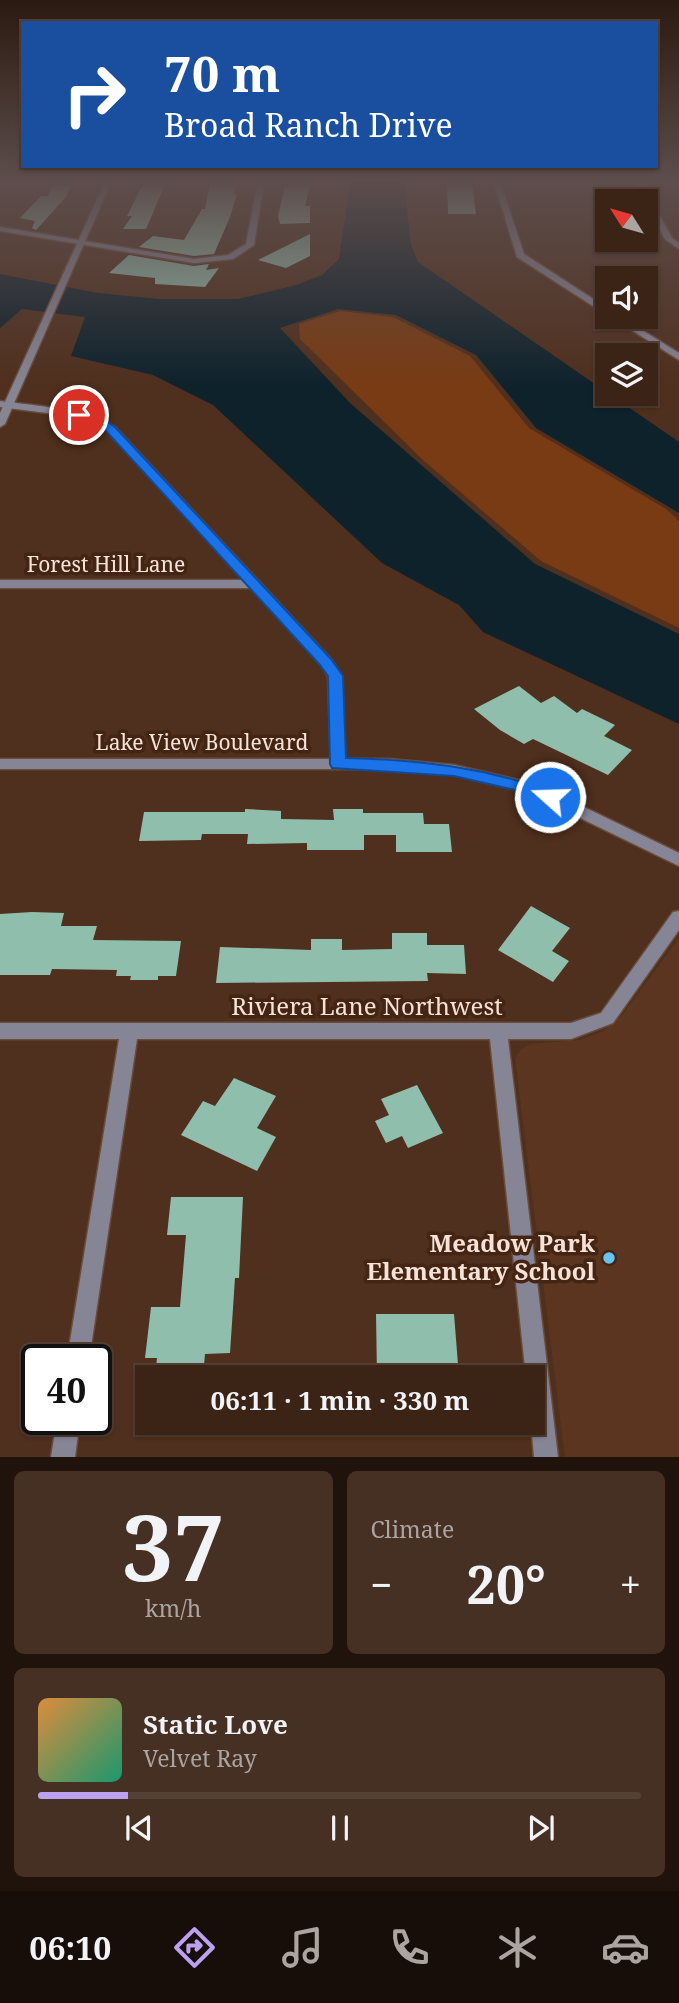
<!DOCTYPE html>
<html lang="en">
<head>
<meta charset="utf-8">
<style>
	body { margin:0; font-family:"Noto Serif",serif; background:#462f23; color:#f1f3f6; height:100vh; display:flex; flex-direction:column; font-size:26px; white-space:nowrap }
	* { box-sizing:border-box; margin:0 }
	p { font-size:23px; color:#aca4a1 }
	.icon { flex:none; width:38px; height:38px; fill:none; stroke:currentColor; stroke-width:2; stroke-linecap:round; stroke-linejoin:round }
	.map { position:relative; height:1457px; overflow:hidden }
	.details { display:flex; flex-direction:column; gap:14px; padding:14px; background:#20130c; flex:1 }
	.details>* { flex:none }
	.top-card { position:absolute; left:21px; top:21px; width:637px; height:147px; border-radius:0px; box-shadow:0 2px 5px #0004,0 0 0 2px #544035; background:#1a4fa0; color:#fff; overflow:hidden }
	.needle { width:46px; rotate:307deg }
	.buttons { position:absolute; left:595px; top:189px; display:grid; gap:14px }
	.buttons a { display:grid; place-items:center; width:63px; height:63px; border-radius:0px; background:#3b2316; box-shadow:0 2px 5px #0004,0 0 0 2px #544035; font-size:35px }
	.speed { position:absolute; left:21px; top:1344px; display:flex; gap:14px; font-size:35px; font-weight:700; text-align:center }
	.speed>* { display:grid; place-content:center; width:91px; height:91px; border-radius:50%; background:#3b2316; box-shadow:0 2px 5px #0004,0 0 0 2px #544035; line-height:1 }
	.speed .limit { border:4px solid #111; border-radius:10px; background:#fff; color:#111 }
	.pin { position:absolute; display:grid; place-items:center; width:60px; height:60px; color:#fff; margin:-30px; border:4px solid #fff; border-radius:50%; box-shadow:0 2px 7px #0007 }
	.me { position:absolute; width:77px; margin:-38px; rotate:290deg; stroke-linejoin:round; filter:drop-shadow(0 0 5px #0008) }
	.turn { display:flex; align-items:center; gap:24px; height:147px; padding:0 28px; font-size:32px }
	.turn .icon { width:91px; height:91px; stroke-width:2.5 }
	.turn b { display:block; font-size:49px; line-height:60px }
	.big { font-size:52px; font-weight:700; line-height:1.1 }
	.details .card { flex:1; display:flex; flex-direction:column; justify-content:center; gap:10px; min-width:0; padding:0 24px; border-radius:10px; background:#462f23 }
	.details .dial { align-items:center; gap:0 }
	.dial b { font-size:91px; line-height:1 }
	.song { display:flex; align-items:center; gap:21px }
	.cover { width:84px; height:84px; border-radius:10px; background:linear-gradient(135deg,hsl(30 70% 55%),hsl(160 70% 35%)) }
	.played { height:7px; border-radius:4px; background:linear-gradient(90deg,#bca0f2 15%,#544035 15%) }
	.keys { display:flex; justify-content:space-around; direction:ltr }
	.heat { display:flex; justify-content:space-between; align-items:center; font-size:38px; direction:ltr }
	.details .tiles { flex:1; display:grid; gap:14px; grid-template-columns:1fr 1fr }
	.card:last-child { grid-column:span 2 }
	.trip { position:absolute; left:135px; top:1365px; width:410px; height:70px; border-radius:0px; background:#3b2316; box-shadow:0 2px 5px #0004,0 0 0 2px #544035; font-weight:700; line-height:70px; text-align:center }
	.tab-bar { display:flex; height:112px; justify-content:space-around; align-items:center; background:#180e09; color:#aca4a1 }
	.tab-bar .icon { width:49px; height:49px }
	.tab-bar .on { color:#bca0f2 }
	.tab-bar b { font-size:32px; color:#f1f3f6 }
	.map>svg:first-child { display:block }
</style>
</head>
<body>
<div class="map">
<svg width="679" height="1457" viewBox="0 0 679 1457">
	<rect width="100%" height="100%" fill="#4f2f1d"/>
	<!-- built -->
	<polygon fill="#5b351f" points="679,938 679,1457 565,1457 515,1059 521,1049 531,1044 579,1040 602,1032 623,1014"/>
	<!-- green -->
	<polygon fill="#783b14" points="340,311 393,317 470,356 529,428 666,509 679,521 679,628 541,561 423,460 300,339 299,324"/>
	<!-- water -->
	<polygon fill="#0e222c" points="350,182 404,182 411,245 418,262 679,442 679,513 536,428 476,355 396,315 338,309 280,328 350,403 535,564 679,634 679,724 483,632 459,605 382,563 213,405 153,375 71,356 85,317 22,309 0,328 0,274 98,293 160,299 238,299 296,285 322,275 339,259"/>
	<!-- building -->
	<g fill="#90beac">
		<polygon points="166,182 146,229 123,229 132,216 127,216 143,184"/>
		<polygon points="210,182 236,182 234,194 237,194 230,217 214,254 194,256 139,247 153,236 184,240 202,209 205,209"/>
		<polygon points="292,182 311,182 305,206 310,206 310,223 280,224 278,216 285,186 291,186"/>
		<polygon points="447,182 472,182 476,214 448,214"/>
		<polygon points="53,185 71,185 66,197 36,230 32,228 35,221 20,218 41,196 48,196"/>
		<polygon points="310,234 310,256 286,268 258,260"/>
		<polygon points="129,255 194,266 209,264 206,270 219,268 205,287 155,284 155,278 109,273"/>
		<polygon points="519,686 541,703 554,696 577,713 582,709 615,725 604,736 632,750 608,775 533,739 524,744 500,730 474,709"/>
		<polygon points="245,809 281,811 281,819 334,820 333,809 363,809 363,813 423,813 424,824 449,824 452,852 396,852 396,835 364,835 364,850 307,850 307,843 247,844 248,834 202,834 201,840 139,841 144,812 245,812"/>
		<polygon points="531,906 570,928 552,951 569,961 553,982 498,950"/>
		<polygon points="32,912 64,913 61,926 97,926 93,940 181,941 176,976 158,976 158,980 130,980 131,976 116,976 117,970 52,969 50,975 0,975 0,914"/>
		<polygon points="392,933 427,933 427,945 464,945 466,974 427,973 428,981 216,983 220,947 311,950 311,939 342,939 342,950 392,949"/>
		<polygon points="234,1078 276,1096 257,1128 276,1137 257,1171 181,1135 203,1101 215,1106"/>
		<polygon points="417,1085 443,1133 408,1148 402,1136 386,1143 375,1121 389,1115 381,1099"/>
		<polygon points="171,1197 243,1197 239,1278 235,1278 230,1353 205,1354 203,1377 155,1377 157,1358 145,1358 151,1307 180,1307 186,1235 167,1235"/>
		<polygon points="376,1314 454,1314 459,1377 377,1377"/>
	</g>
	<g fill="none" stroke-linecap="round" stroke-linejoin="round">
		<!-- minor casing -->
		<g stroke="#6a4c3b" stroke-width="3">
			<g id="minor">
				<polygon points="258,182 264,182 254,245 233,259 194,263 0,231 0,227 194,259 228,255 246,244"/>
				<polygon points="494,182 500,182 524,254 607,308 607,315 517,257"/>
				<polygon points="634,182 641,182 672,238 679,243 679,249 665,239"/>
				<polygon points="611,317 621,317 679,353 679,360"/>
				<path d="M0 401C39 406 79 408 115 427L331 659 342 676 345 764 343 768 338 769 331 764 328 676 321 665 251 588H0V580H244L107 431 71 416 0 407Z"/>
				<polygon points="679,911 679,930 613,1023 571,1039 508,1039 558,1457 534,1457 531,1423 532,1377 526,1377 490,1039 137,1039 89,1360 67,1360 119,1039 0,1039 0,1023 571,1023 601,1013 673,912"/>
				<polygon points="57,1419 80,1419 75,1457 51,1457"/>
			</g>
		</g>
		<!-- tertiary casing -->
		<g stroke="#6a4c3b" stroke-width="3">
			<g id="tertiary">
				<polygon points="105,182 111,182 5,424 0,427 0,413"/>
				<polygon points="0,759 389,759 454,765 518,780 555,793 679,853 679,866 545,801 515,789 454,775 389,769 0,769"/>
			</g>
		</g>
		<!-- minor -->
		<use href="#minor" fill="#868595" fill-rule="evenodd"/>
		<!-- tertiary -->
		<use href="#tertiary" fill="#868595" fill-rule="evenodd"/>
	</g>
	<!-- sky -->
	<linearGradient id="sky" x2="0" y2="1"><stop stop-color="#2b1a10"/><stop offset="0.47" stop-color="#5d4d4c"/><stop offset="1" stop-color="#5d4d4c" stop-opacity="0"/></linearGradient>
	<rect width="679" height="386" fill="url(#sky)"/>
	<!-- route -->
	<path fill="#1a73e8" stroke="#114b97" stroke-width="2" d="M79 412 102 418 115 427 331 659 343 676 346 758C421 760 485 767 555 793L558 797 555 801 550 803 515 790 454 776 332 768 330 764 328 676 320 665 107 432 94 423 75 418V413Z"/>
	<!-- markers -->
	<circle fill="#66c4ef" stroke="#442513" stroke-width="2.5" cx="609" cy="1258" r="7"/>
	<g text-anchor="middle" stroke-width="7" stroke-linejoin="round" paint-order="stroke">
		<!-- street labels -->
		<g font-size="21" fill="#f7e2d7" stroke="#442513">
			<text x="106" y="572">Forest Hill Lane</text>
			<text x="202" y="750">Lake View Boulevard</text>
		</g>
		<!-- near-street labels -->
		<g font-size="24" fill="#f7e2d7" stroke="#442513">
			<text x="367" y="1015">Riviera Lane Northwest</text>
		</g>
		<!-- near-poi labels -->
		<g font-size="24" font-weight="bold" fill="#f7e2d7" stroke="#442513" text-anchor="end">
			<text x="595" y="1252">Meadow Park<tspan x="595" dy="28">Elementary School</tspan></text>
		</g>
	</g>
</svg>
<div class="buttons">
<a><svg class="needle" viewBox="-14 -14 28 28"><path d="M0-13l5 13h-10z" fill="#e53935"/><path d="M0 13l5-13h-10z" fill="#aca4a1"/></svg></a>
<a><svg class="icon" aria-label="sound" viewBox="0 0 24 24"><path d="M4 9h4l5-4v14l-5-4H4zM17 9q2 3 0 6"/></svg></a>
<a><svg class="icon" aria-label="layers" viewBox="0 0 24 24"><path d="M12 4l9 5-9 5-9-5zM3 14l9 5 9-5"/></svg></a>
</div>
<div class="speed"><div class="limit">40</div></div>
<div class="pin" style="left:79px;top:415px;background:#d93025"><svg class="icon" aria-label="arrive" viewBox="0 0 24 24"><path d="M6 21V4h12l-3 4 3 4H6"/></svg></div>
<svg class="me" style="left:550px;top:797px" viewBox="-20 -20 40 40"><circle r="17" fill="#1a73e8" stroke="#fff" stroke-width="3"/><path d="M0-11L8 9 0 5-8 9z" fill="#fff"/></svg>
<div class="trip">06:11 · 1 min · 330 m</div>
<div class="top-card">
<div class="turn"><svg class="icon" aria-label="right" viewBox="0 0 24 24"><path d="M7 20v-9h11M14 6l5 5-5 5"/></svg><div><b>70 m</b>Broad Ranch Drive</div></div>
</div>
</div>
<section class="details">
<div class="tiles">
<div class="card dial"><b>37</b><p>km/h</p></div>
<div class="card"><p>Climate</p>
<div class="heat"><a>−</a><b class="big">20°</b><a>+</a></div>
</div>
<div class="card">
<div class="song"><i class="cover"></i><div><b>Static Love</b><p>Velvet Ray</p></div></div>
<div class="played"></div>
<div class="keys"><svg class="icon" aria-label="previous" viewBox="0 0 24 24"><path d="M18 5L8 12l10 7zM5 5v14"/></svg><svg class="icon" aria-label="pause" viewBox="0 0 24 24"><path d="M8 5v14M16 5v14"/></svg><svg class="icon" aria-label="next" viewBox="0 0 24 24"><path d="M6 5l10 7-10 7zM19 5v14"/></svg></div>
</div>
</div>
</section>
<nav class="tab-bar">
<b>06:10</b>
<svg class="icon on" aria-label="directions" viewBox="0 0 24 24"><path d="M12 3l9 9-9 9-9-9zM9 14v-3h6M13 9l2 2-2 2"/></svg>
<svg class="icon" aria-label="music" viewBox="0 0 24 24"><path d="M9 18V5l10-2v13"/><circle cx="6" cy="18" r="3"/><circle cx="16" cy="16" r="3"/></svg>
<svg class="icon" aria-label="phone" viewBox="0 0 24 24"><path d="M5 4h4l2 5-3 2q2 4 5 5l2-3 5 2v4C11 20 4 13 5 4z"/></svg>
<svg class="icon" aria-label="climate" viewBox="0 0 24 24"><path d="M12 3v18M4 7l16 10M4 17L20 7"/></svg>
<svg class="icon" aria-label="car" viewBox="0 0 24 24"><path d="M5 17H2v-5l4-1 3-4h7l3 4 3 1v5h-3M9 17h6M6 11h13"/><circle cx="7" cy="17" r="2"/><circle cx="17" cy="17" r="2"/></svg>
</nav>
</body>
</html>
